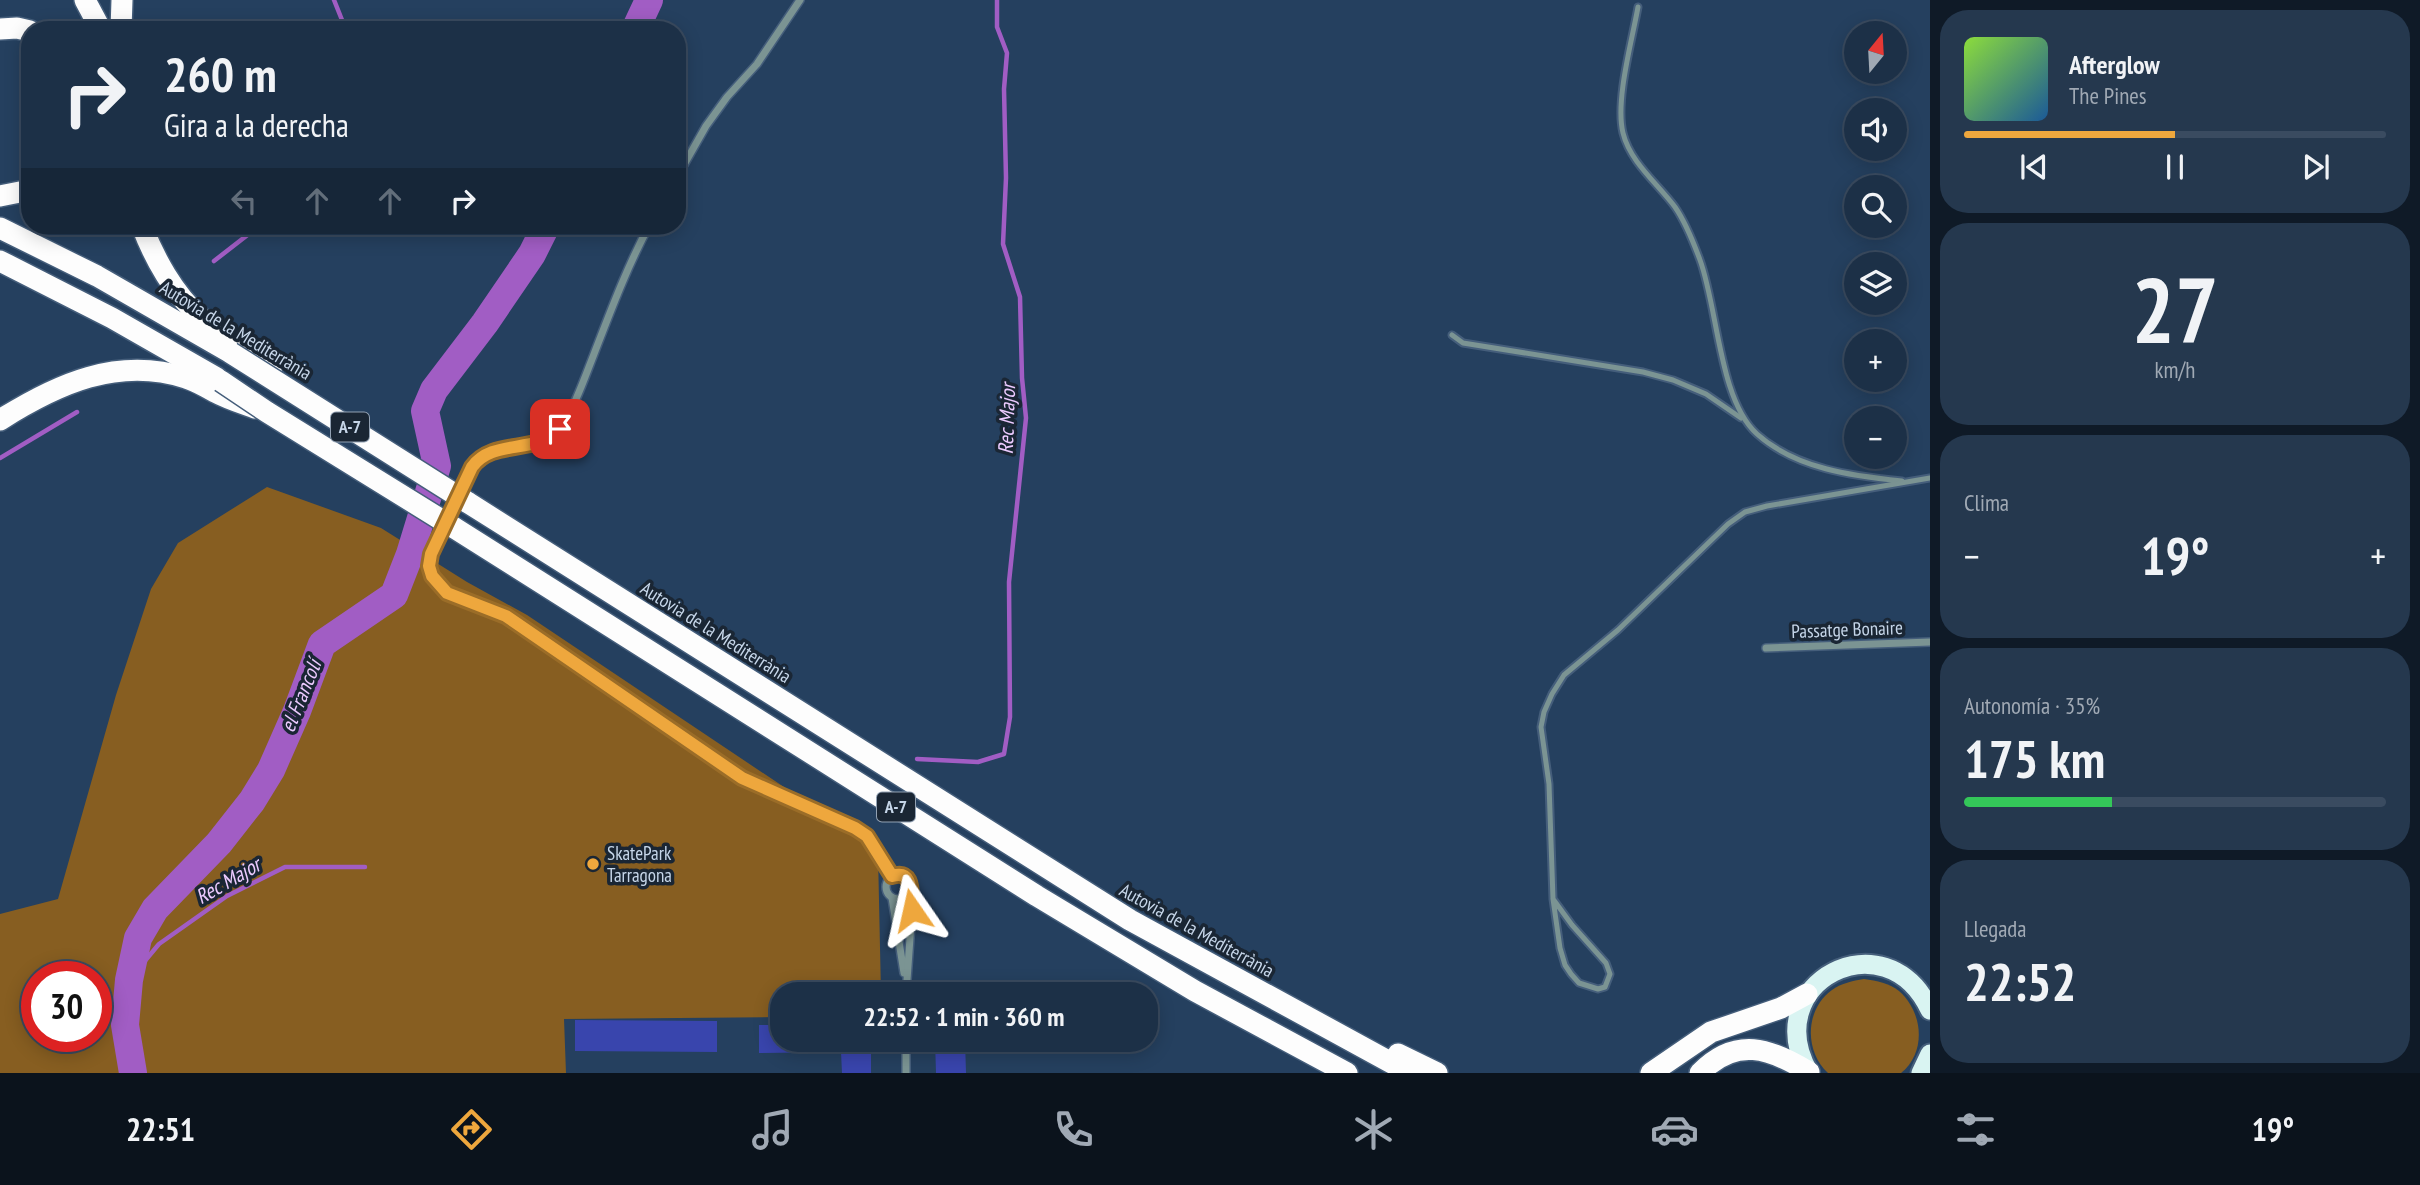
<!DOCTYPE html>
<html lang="es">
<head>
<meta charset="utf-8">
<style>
	body { margin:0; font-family:"PT Sans Narrow",sans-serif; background:#25384e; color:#f1f3f6; height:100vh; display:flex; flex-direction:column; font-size:26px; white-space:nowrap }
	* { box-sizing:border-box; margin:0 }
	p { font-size:23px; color:#a0a9b4 }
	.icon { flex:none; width:38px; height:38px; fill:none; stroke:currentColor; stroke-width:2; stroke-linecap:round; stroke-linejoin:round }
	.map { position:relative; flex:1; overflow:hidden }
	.sheet { display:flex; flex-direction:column; gap:10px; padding:10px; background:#0f1a27; width:490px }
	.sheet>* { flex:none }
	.hud { position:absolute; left:21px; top:21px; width:665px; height:214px; border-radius:28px; box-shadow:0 4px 18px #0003,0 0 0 2px #3a4b60; background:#1c3047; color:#f1f3f6; overflow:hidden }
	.needle { width:46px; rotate:18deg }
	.buttons { position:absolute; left:1844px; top:21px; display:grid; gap:14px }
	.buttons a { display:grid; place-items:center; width:63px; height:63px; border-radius:50%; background:#1c3047; box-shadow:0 4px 18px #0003,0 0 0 2px #3a4b60; font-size:35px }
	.speed { position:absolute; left:21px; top:961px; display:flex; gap:14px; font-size:35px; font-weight:700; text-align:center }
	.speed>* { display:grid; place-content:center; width:91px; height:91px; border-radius:50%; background:#1c3047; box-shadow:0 4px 18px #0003,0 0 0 2px #3a4b60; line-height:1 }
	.speed .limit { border:10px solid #d22; background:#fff; color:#111 }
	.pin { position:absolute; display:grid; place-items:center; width:60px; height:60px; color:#fff; margin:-30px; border-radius:14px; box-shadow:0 4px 10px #0006 }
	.me { position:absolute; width:77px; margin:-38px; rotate:349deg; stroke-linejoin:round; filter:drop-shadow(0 0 5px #0008) }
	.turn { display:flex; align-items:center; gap:24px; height:147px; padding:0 28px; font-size:32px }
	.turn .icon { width:91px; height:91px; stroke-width:2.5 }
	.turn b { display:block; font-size:49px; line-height:60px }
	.lanes { display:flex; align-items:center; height:66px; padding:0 28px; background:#0003; justify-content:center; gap:35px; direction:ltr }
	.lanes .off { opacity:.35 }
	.big { font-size:52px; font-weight:700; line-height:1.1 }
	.sheet .tile { flex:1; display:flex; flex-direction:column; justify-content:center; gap:10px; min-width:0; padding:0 24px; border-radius:28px; background:#25384e }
	.sheet .dial { align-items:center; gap:0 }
	.dial b { font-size:91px; line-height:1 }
	.song { display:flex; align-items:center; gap:21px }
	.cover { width:84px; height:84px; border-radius:10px; background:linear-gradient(135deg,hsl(90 70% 55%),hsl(210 70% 35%)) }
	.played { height:7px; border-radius:4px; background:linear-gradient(90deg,#eea73d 50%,#3a4b60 50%) }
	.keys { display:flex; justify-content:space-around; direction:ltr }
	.heat { display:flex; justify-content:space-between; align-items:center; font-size:38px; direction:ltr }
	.charge { height:10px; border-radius:5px; background:linear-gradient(90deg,#34c759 35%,#3a4b60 0) }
	.trip { position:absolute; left:770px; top:982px; width:388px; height:70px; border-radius:28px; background:#1c3047; box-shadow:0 4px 18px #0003,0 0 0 2px #3a4b60; font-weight:700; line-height:70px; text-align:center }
	.menu { display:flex; height:112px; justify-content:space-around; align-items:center; background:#0b131c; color:#a0a9b4 }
	.menu .icon { width:49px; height:49px }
	.menu .on { color:#eea73d }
	.menu b { font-size:32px; color:#f1f3f6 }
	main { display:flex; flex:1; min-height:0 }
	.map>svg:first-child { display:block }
</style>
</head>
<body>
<main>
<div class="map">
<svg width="1930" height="1073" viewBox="0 0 1930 1073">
	<rect width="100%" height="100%" fill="#25405f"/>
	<!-- green -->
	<g fill="#875e21" fill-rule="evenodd">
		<path d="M267 487 381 528 467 582 527 615 866 842 867 847 878 854 881 994H782V1017L564 1019 566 1073H0V914L58 899 116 695 151 589 178 543ZM37 976H96V1036H37Z"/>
		<path d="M1864 979C1877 981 1889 983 1899 991 1923 1012 1927 1052 1901 1073H1828C1804 1051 1805 1009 1832 990 1842 983 1852 981 1864 979Z"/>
	</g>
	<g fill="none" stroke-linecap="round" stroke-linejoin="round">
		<!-- stream -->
		<g stroke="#a15dc4" stroke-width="4.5">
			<polyline points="334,0 346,30"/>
			<polyline points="214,261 259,226"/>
			<polyline points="0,458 77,412"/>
			<polyline points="917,759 978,762 1004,754 1010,717 1009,582 1026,418 1022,378 1020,297 1003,244 1006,178 1004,89 1007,53 997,27 997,0"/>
			<polyline points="129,980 159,944 227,896 285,867 365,867"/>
		</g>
		<!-- river -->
		<g stroke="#a15dc4" stroke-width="28">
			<polyline points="635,30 649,0"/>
			<polyline points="133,1073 125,1025 129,980 138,938 155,909 219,843 252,801 271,770 297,711 322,644 394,595 410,554 437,466 425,411 434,390 485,323 532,254 546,226"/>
		</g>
	</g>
	<!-- building -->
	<g fill="#3945ad">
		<polygon points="575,1020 717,1021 717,1052 575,1051"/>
		<polygon points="759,1025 782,1025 782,1040 871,1040 871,1073 842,1073 841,1052 759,1053"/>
		<polygon points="935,1040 965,1040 966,1073 936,1073"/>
	</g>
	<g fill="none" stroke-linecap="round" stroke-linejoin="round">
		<!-- service casing -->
		<g stroke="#455e7b" stroke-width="9">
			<g id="service">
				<path d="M1638 7C1632 41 1615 101 1623 133 1630 162 1658 184 1675 207 1686 223 1693 241 1700 260 1718 309 1719 400 1757 434 1796 469 1853 476 1902 481"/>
				<polyline points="1452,335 1463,343 1643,372 1673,380 1706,394 1741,418"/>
				<polyline points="1553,899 1572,925 1606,963 1610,974 1605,987 1598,989 1579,983 1571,974 1565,965 1560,948 1553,899 1549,784 1541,727 1544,712 1552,694 1564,675 1618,630 1728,524 1745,512 1767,506 1930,478"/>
			</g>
		</g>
		<!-- minor casing -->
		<g stroke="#455e7b" stroke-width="10">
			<g id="minor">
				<polyline points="677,177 706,126 727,97 757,64 800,0"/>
				<path d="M649 226C627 267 611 310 594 354 585 377 573 412 558 431 537 457 494 437 472 467L431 554 429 566 432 576 447 593 506 616 742 778 855 828 867 837 892 876"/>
				<polyline points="1766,648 1930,642"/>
				<circle cx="898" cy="887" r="12"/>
				<polyline points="892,898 904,973"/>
				<polyline points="906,994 912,910 910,893"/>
				<polyline points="906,1040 906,1073"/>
			</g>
		</g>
		<!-- trunk casing -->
		<g stroke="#455e7b" stroke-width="23">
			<g id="trunk">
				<path d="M1809 1073C1757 982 1886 916 1930 1010"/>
				<polyline points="1921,1073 1930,1054"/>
			</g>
		</g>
		<!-- motorway casing -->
		<g stroke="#455e7b" stroke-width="24">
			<g id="motorway">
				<polyline points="85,0 101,30"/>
				<polyline points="0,29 17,28 30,31"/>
				<polyline points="121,30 122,0"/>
				<polyline points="0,196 30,190"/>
				<path d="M142 226C154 258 174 294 200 317 223 338 249 350 272 374"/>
				<polyline points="0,228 97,276 231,353"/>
				<polyline points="0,261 112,318 217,378"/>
				<path d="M0 420C57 384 118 356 186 378 197 381 205 387 215 392 228 399 241 403 255 408"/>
				<polyline points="467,502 1130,920 1410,1073"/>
				<polyline points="453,527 1037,896 1195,991 1347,1073"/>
				<polyline points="1398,1054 1437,1073"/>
				<polyline points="1651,1073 1711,1032 1781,1008 1807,994"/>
				<path d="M1700 1073C1736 1036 1770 1048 1809 1072"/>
			</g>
		</g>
		<!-- service -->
		<use href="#service" stroke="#7b9493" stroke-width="5"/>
		<!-- minor -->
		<use href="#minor" stroke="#7b9493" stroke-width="7"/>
		<!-- trunk -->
		<use href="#trunk" stroke="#d9f4f2" stroke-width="19"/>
		<!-- motorway -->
		<use href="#motorway" stroke="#fdfdfd" stroke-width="21"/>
		<!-- motorway-bridge casing -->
		<g stroke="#455e7b" stroke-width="24" stroke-linecap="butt">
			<g id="motorway-bridge">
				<polyline points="231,353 467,502"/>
				<polyline points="221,381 267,412 453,527"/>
			</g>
		</g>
		<!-- motorway-bridge -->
		<use href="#motorway-bridge" stroke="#fdfdfd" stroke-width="21"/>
	</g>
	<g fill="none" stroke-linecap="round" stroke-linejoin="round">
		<!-- route casing -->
		<g stroke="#9b6d28" stroke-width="18">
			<path id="route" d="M560 429C536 455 493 438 472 467L431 554 429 566 432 576 447 593 506 616 742 778 855 828 867 836 892 876C915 869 910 895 912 910"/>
		</g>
		<!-- route -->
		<use href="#route" stroke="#eea73d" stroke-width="12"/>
	</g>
	<!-- markers -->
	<circle fill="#eea73d" stroke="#1a2634" stroke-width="2.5" cx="593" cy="864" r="7"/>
	<g text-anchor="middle" stroke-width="7" stroke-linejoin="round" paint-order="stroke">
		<!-- shield labels -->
		<g fill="#1a2634" stroke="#92a1b3" stroke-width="2">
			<rect x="331" y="412.5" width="38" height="29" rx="5"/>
			<rect x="877" y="792.5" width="38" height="29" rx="5"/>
		</g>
		<g font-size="18" font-weight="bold" fill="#c6d6e9">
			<text x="350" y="433">A-7</text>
			<text x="896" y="813">A-7</text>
		</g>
		<!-- street labels -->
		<g font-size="19" fill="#c6d6e9" stroke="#1a2634">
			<text transform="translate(236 330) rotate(31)" y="7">Autovia de la Mediterrània</text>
			<text transform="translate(1847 629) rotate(-2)" y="7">Passatge Bonaire</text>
			<text transform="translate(716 632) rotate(32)" y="7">Autovia de la Mediterrània</text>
			<text transform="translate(1197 930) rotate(29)" y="7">Autovia de la Mediterrània</text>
		</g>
		<!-- poi labels -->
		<g font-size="19" fill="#c6d6e9" stroke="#1a2634" text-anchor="start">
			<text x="607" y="860">SkatePark<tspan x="607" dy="22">Tarragona</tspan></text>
		</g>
		<!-- water labels -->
		<g font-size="21" font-style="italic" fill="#eccbff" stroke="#1a2634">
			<text transform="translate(1007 419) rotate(-88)" y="7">Rec Major</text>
			<text transform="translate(301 696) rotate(-68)" y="7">el Francolí</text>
			<text transform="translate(228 881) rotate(-30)" y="7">Rec Major</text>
		</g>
	</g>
</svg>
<div class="buttons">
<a><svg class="needle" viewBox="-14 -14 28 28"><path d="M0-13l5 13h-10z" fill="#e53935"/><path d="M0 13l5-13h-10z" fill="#a0a9b4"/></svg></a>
<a><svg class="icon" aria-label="sound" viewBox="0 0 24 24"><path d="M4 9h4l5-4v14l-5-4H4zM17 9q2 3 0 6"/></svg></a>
<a><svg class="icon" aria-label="search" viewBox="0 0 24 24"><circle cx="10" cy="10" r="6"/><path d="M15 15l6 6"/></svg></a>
<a><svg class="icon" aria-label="layers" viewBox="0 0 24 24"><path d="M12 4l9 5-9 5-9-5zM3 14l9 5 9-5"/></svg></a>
<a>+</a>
<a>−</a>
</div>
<div class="speed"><div class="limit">30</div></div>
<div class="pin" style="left:560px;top:429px;background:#d93025"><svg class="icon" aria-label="arrive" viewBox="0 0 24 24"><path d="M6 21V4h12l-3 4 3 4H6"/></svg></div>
<svg class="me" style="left:912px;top:910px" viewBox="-20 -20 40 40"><path d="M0-17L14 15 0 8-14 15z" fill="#eea73d" stroke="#fff" stroke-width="4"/></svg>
<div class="trip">22:52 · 1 min · 360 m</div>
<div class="hud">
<div class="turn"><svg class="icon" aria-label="right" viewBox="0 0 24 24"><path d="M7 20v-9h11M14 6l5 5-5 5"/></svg><div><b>260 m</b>Gira a la derecha</div></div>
<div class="lanes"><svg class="icon off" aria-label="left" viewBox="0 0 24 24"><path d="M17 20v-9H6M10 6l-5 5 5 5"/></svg><svg class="icon off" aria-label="ahead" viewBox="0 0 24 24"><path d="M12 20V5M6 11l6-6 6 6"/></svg><svg class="icon off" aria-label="ahead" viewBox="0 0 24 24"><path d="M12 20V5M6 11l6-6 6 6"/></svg><svg class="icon" aria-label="right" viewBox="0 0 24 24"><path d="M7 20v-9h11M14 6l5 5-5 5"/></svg></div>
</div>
</div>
<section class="sheet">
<div class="tile">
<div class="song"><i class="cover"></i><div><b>Afterglow</b><p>The Pines</p></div></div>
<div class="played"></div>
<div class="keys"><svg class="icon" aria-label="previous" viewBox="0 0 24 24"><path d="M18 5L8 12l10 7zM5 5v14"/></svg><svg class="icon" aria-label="pause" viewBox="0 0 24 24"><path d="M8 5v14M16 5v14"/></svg><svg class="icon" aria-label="next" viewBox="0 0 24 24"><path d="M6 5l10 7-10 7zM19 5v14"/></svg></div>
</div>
<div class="tile dial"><b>27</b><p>km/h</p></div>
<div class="tile"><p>Clima</p>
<div class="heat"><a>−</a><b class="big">19°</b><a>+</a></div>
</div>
<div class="tile"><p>Autonomía · 35%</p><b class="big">175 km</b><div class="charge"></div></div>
<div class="tile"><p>Llegada</p><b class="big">22:52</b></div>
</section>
</main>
<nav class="menu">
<b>22:51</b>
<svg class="icon on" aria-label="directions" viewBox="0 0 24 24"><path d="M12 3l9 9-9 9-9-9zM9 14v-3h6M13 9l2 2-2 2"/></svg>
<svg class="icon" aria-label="music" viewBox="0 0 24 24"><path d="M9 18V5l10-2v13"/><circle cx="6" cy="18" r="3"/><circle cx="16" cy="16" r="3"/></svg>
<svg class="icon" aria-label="phone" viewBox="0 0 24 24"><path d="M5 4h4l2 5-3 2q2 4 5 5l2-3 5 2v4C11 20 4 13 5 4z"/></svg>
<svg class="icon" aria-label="climate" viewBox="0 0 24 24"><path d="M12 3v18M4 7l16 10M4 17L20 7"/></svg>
<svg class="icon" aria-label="car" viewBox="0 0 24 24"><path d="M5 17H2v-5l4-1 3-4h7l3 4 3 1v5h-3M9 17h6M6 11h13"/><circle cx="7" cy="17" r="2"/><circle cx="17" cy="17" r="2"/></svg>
<svg class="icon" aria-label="filters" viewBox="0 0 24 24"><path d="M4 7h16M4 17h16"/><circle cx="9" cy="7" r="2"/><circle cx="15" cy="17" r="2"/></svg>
<b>19°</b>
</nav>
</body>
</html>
